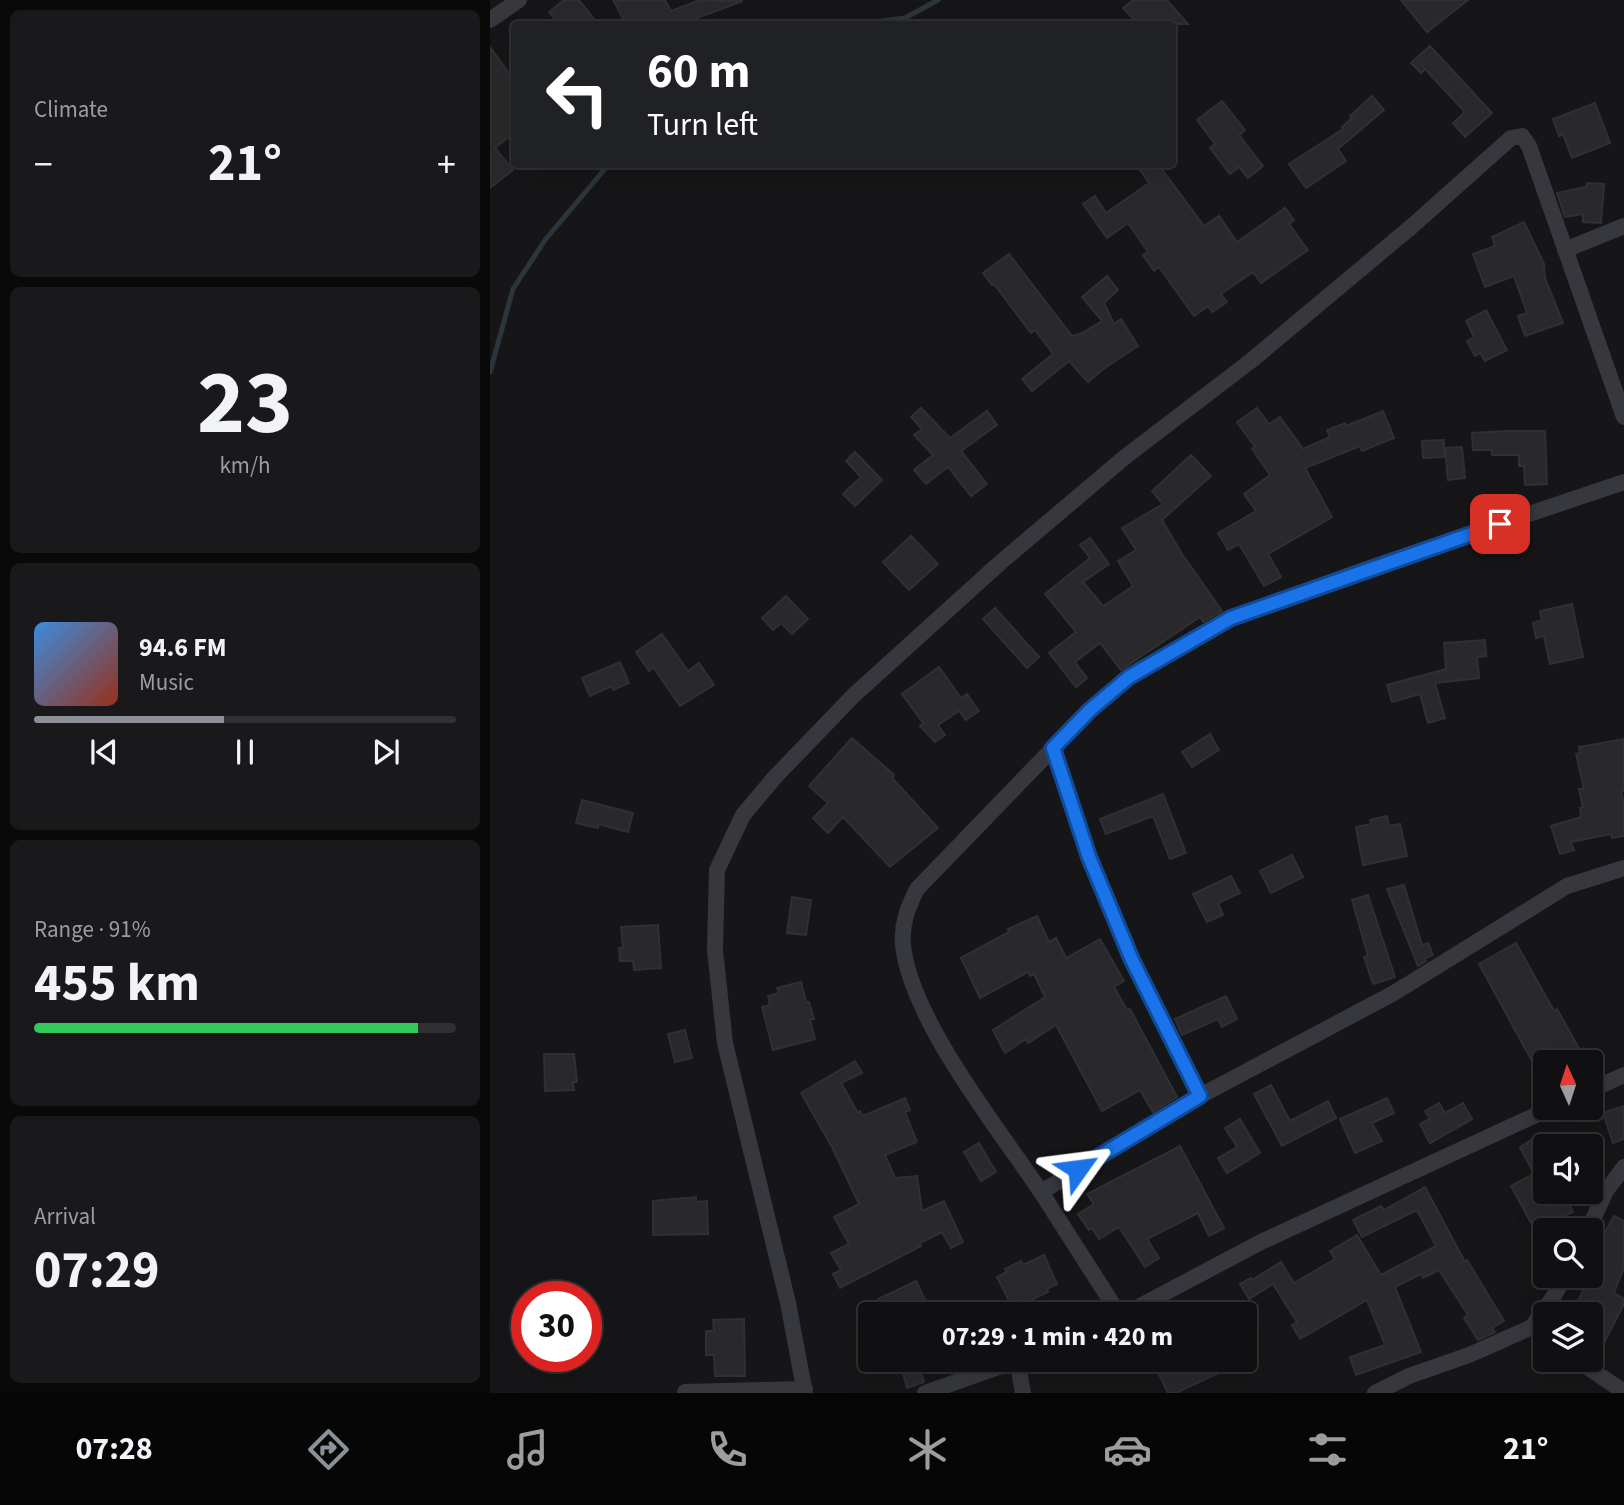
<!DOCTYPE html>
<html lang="en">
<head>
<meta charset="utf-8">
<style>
	body { margin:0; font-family:"Source Sans 3",sans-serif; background:#19191b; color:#f1f3f6; height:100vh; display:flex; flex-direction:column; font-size:26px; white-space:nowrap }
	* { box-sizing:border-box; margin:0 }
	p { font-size:23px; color:#9c9d9f }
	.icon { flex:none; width:38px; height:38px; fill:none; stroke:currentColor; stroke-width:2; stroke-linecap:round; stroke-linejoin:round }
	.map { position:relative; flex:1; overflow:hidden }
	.panel { display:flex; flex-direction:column; gap:10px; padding:10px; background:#09090a; width:490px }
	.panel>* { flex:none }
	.guide { position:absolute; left:21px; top:21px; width:665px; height:147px; border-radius:7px; box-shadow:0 7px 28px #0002,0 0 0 2px #303032; background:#202124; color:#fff; overflow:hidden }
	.needle { width:46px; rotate:357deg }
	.buttons { position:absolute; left:1043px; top:1050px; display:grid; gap:14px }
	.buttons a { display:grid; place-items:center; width:70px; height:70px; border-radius:7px; background:#101012; box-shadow:0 7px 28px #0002,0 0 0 2px #303032; font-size:35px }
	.speed { position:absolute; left:21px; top:1281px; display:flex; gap:14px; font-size:35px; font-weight:700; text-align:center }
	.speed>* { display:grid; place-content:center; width:91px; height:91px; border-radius:50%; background:#101012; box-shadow:0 7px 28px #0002,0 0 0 2px #303032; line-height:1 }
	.speed .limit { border:10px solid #d22; background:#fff; color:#111 }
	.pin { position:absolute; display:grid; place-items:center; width:60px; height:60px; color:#fff; margin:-30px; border-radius:14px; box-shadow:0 4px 10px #0006 }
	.me { position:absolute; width:77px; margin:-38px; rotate:59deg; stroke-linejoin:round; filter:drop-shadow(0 0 5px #0008) }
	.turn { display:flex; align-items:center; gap:24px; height:147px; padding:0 21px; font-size:32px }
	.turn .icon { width:91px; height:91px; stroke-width:2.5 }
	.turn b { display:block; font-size:49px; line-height:60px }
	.big { font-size:52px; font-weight:700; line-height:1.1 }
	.panel .widget { flex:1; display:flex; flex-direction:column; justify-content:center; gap:10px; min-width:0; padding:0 24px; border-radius:10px; background:#19191b }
	.panel .dial { align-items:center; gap:0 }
	.dial b { font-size:91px; line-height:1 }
	.song { display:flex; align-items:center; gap:21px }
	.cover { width:84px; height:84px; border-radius:10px; background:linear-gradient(135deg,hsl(210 70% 55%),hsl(10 70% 35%)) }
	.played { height:7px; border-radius:4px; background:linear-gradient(90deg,#8c9099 45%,#303032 45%) }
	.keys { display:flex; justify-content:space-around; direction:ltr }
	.heat { display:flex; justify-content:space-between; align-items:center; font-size:38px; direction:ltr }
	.charge { height:10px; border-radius:5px; background:linear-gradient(90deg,#34c759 91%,#303032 0) }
	.trip { position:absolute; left:368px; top:1302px; width:399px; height:70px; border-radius:7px; background:#101012; box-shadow:0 7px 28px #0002,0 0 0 2px #303032; font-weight:700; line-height:70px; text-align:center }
	.dock { display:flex; height:112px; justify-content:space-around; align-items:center; background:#060607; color:#9c9d9f }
	.dock .icon { width:49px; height:49px }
	.dock .on { color:#8c9099 }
	.dock b { font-size:32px; color:#f1f3f6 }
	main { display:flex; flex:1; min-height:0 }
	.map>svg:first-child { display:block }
</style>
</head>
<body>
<main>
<section class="panel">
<div class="widget"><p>Climate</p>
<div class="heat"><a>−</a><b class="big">21°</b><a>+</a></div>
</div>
<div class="widget dial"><b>23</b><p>km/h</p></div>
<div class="widget">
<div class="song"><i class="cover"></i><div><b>94.6 FM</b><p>Music</p></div></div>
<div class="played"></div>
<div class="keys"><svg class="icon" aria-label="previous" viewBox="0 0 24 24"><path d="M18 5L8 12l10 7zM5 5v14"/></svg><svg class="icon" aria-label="pause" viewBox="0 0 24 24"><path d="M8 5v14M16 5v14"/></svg><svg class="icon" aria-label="next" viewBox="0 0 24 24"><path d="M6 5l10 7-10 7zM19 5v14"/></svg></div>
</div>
<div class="widget"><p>Range · 91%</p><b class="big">455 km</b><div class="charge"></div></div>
<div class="widget"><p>Arrival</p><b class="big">07:29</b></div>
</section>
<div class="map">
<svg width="1134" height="1393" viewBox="0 0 1134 1393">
	<rect width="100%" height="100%" fill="#161618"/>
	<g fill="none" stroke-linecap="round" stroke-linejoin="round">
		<!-- stream -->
		<g stroke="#2c353c" stroke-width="5">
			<polyline points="370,24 415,18 448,0"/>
			<polyline points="0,372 23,289 55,240 119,164"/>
		</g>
	</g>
	<!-- building -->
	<g fill="#29292c" stroke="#303034" stroke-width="2">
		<polygon points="74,0 89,0 108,24 68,24 59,12"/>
		<polygon points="123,0 175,0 181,11 210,0 253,1 191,24 136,24"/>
		<polygon points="643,0 677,0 698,24 648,24 633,8"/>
		<polygon points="911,0 978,0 937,32"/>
		<polygon points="940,46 1002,113 975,137 963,123 975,112 935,69 931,73 921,63"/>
		<polygon points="0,47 24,80 24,133 5,148 23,170 0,188"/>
		<polygon points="882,96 894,110 848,149 856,161 816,188 799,164 853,129 852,127 862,118 860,116"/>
		<polygon points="732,101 755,130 749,135 773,166 758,178 749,167 740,174 720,148 725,144 707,120"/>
		<polygon points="1105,103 1120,143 1082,158 1073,134 1069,136 1063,119"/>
		<polygon points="646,164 668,164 714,226 729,216 747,242 795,208 804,220 799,224 818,250 771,283 763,272 731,294 737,302 722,312 718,306 704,316 669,267 664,271 653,255 658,252 638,223 617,238 593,204 605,196 616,213 659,183"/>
		<polygon points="1097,183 1114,184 1111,223 1093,222 1093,214 1075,217 1067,193 1096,187"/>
		<polygon points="1034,222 1054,264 1055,278 1073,323 1035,336 1028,316 1037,313 1024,276 995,287 983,254 1005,246 1002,237"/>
		<polygon points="519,254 582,336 592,333 612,321 592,297 617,276 628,290 614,303 624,324 631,319 648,346 612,370 598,382 579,361 542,391 532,379 563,354 545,330 541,333 504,284 502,285 493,273"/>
		<polygon points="996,310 1017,350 995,361 990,353 985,356 977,341 984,337 976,321"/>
		<polygon points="431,408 460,438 497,411 507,425 471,451 497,484 481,496 458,467 436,484 424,470 443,455 424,435 432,429 421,417"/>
		<polygon points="767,408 779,424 790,417 813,449 840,437 837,430 855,423 856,426 893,411 904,438 872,451 870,446 815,468 842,517 778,554 791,577 774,586 749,544 738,550 728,533 766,511 754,494 780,475 762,449 765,447 747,422"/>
		<polygon points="1016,431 1055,431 1057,484 1035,485 1034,466 1029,466 1029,455 1002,455 1002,450 983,450 982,433"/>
		<polygon points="954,440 954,457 933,458 932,441"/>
		<polygon points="972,447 975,478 958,480 955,448"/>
		<polygon points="365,452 392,480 365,506 353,494 371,477 356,461"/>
		<polygon points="701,455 721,476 672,520 692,554 732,611 713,622 710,617 631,670 610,643 585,662 597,678 586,687 559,653 586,632 555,594 600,558 590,545 600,538 619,564 593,582 613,606 643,586 628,561 646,550 632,528 673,504 662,491"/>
		<polygon points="421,536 448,564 419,590 393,562"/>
		<polygon points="296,596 318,619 302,634 291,623 283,630 272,618"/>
		<polygon points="1082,604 1093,657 1060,664 1054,636 1046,638 1043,623 1052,620 1050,611"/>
		<polygon points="505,608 549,657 537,668 493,619"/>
		<polygon points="172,634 198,671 209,663 224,685 190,706 163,667 159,671 146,652"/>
		<polygon points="995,640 996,656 987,657 989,678 945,683 955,718 938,723 930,694 902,702 897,685 956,669 954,643"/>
		<polygon points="130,662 139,683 123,690 122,686 100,696 92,678"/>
		<polygon points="449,667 471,698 477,694 489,711 476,720 469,711 448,725 455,735 445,742 430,726 433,723 412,694"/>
		<polygon points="720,734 729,750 702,767 692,752"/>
		<polygon points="362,738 404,775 402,778 448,828 400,867 353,817 338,833 323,818 338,803 319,786"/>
		<polygon points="1134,739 1134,791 1131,791 1134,804 1134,836 1122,838 1121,834 1081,842 1084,850 1070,854 1061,826 1091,817 1090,808 1093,807 1089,789 1094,789 1086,754 1090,753 1089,747"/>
		<polygon points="673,794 696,853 680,859 663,816 616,834 610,819"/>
		<polygon points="92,800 143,813 138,832 108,824 108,828 86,823"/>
		<polygon points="897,816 899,826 910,824 917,856 873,865 866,827 881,824 880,820"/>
		<polygon points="802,855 813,877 781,893 770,871"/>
		<polygon points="741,876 750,893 728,903 733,915 717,922 703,894"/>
		<polygon points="914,885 932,945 938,943 943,955 935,958 936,961 928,966 897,889"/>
		<polygon points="878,895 905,977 883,984 874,957 878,956 862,900"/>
		<polygon points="302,897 321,900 316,935 297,933"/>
		<polygon points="547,916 559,942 566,938 576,958 610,939 634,981 624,987 637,1010 640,1009 687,1097 663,1112 650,1090 612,1111 566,1025 538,1043 536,1039 515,1053 503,1030 555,997 544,974 540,976 538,972 490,998 471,958 519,932 518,929"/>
		<polygon points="168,925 171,968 144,970 143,961 130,961 129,948 133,948 131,927"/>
		<polygon points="1026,943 1064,1011 1067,1009 1090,1050 1094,1048 1101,1062 1055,1062 1055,1085 989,964"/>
		<polygon points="311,982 316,1002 319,1002 324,1019 320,1019 325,1039 283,1050 272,1007 280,1005 278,996 289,993 287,988"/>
		<polygon points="736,996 747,1019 732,1027 728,1019 692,1035 685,1019"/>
		<polygon points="195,1030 202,1058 185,1062 178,1034"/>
		<polygon points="54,1054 84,1054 87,1082 83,1082 84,1090 55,1091"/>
		<polygon points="365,1061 372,1073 351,1083 368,1113 370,1111 373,1116 415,1098 420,1110 415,1112 427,1142 395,1155 405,1178 427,1176 432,1211 454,1201 473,1242 461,1248 452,1232 430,1243 431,1246 350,1288 343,1274 351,1270 341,1253 359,1244 344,1217 369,1204 342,1147 311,1093"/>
		<polygon points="781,1085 800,1121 838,1101 846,1118 792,1146 764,1094"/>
		<polygon points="897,1098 904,1113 882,1123 892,1141 865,1153 850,1119"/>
		<polygon points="949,1103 955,1113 973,1103 982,1119 940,1143 930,1124 940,1119 935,1111"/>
		<polygon points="1134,1106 1134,1139 1123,1143 1113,1113"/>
		<polygon points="750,1119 770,1153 737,1173 728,1158 747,1147 735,1128"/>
		<polygon points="1043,1139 1048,1149 1055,1145 1055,1192 1077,1192 1082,1203 1079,1204 1083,1212 1062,1221 1069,1230 1055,1230 1055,1249 1021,1186 1044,1174 1030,1147"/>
		<polygon points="489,1143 506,1172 491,1181 474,1152"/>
		<polygon points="690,1146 734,1228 719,1236 708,1213 657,1239 669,1258 655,1267 629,1227 609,1239 602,1228 599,1230 588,1214 604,1204 597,1194"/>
		<polygon points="935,1187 975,1262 977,1260 1014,1321 1002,1328 1005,1332 988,1340 974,1318 978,1315 949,1270 933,1278 931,1274 905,1287 931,1352 866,1375 860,1357 895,1345 877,1300 810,1339 802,1325 807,1322 783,1284 759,1299 750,1284 761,1278 762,1280 791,1262 804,1283 845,1259 840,1251 867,1235 891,1275 946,1246 927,1210 872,1237 863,1220 891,1206 894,1210"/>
		<polygon points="206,1197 206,1202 217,1201 218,1234 163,1235 163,1201"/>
		<polygon points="1124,1216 1134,1221 1134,1267 1124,1293 1134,1299 1134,1304 1111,1349 1101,1344 1101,1314 1081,1314 1101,1276 1101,1253 1111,1233 1114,1234"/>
		<polygon points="554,1255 567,1284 557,1289 558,1292 535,1303 533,1300 521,1305 507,1277 517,1272 515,1269 531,1261 533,1265"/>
		<polygon points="426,1281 442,1314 395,1314 388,1299"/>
		<polygon points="254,1319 255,1376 225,1376 224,1355 216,1355 216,1331 224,1331 223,1320"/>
		<polygon points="662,1360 756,1360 686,1393 678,1393"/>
		<polygon points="430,1369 434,1382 417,1388 413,1373"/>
	</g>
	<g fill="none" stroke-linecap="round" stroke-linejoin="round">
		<!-- minor -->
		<g stroke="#37383d" stroke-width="16">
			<polyline points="0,20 29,0"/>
			<polyline points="1075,250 1134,226"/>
			<polyline points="563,748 599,857 642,960 710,1096"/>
			<polyline points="1101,1090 1134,1075"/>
			<path d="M551 1192C508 1128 421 1020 413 945 411 924 418 907 427 889L600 710 639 677 741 618 885 566 1134 482"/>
			<polyline points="1098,1230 1116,1191 1134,1167"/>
			<polyline points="629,1314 551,1192 710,1096 904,993 1077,886 1134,868"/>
			<polyline points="635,1314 771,1242 1061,1108"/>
			<polyline points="527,1360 533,1393"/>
			<polyline points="1087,1360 1134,1392"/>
			<polyline points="195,1392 315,1389"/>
			<polyline points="315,1393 298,1303 235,1043 225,950 227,870 253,815 285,777 364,695 511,562 635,457 762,360 921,227 1021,138 1032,136 1039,146 1134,417"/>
			<polyline points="435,1393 528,1360"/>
			<polyline points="885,1393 919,1376 979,1355 1042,1327 1064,1296 1075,1276"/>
		</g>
	</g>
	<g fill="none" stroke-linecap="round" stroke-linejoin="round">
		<!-- route casing -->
		<g stroke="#114b97" stroke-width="18">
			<polyline id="route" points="588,1169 710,1096 642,960 599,857 563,748 600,710 639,677 741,618 1010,524"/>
		</g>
		<!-- route -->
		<use href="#route" stroke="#1a73e8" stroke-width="12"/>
	</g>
</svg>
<div class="buttons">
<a><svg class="needle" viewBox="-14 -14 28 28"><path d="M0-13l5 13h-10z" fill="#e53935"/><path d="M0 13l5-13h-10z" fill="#9c9d9f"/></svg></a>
<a><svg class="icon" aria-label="sound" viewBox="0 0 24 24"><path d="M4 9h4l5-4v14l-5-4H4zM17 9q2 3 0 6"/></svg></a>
<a><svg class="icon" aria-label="search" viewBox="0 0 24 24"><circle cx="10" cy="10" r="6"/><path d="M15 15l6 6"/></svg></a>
<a><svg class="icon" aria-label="layers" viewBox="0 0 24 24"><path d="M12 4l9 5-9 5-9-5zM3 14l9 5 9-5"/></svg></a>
</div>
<div class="speed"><div class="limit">30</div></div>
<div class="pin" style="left:1010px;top:524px;background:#d93025"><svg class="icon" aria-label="arrive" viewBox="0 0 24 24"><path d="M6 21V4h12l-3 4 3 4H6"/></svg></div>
<svg class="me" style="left:588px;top:1169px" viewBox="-20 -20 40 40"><path d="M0-17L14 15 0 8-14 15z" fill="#1a73e8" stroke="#fff" stroke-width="4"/></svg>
<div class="trip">07:29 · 1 min · 420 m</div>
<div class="guide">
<div class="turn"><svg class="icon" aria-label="left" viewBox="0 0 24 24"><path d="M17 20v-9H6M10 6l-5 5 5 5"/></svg><div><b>60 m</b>Turn left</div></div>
</div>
</div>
</main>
<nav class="dock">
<b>07:28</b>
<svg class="icon on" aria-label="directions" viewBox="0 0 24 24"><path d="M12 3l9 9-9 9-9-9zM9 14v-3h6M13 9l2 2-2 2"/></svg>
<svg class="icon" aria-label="music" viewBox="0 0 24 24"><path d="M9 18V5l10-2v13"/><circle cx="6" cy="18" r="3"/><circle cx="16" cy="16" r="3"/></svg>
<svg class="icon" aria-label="phone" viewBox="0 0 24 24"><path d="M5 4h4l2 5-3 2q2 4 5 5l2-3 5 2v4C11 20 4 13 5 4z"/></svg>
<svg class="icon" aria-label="climate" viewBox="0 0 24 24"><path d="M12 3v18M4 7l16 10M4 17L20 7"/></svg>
<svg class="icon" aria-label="car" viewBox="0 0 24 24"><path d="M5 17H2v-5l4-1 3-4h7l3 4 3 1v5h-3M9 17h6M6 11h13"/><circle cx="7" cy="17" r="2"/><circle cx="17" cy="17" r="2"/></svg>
<svg class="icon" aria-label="filters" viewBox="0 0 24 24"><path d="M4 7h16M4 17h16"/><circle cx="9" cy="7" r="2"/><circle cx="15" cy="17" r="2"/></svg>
<b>21°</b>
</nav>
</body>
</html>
